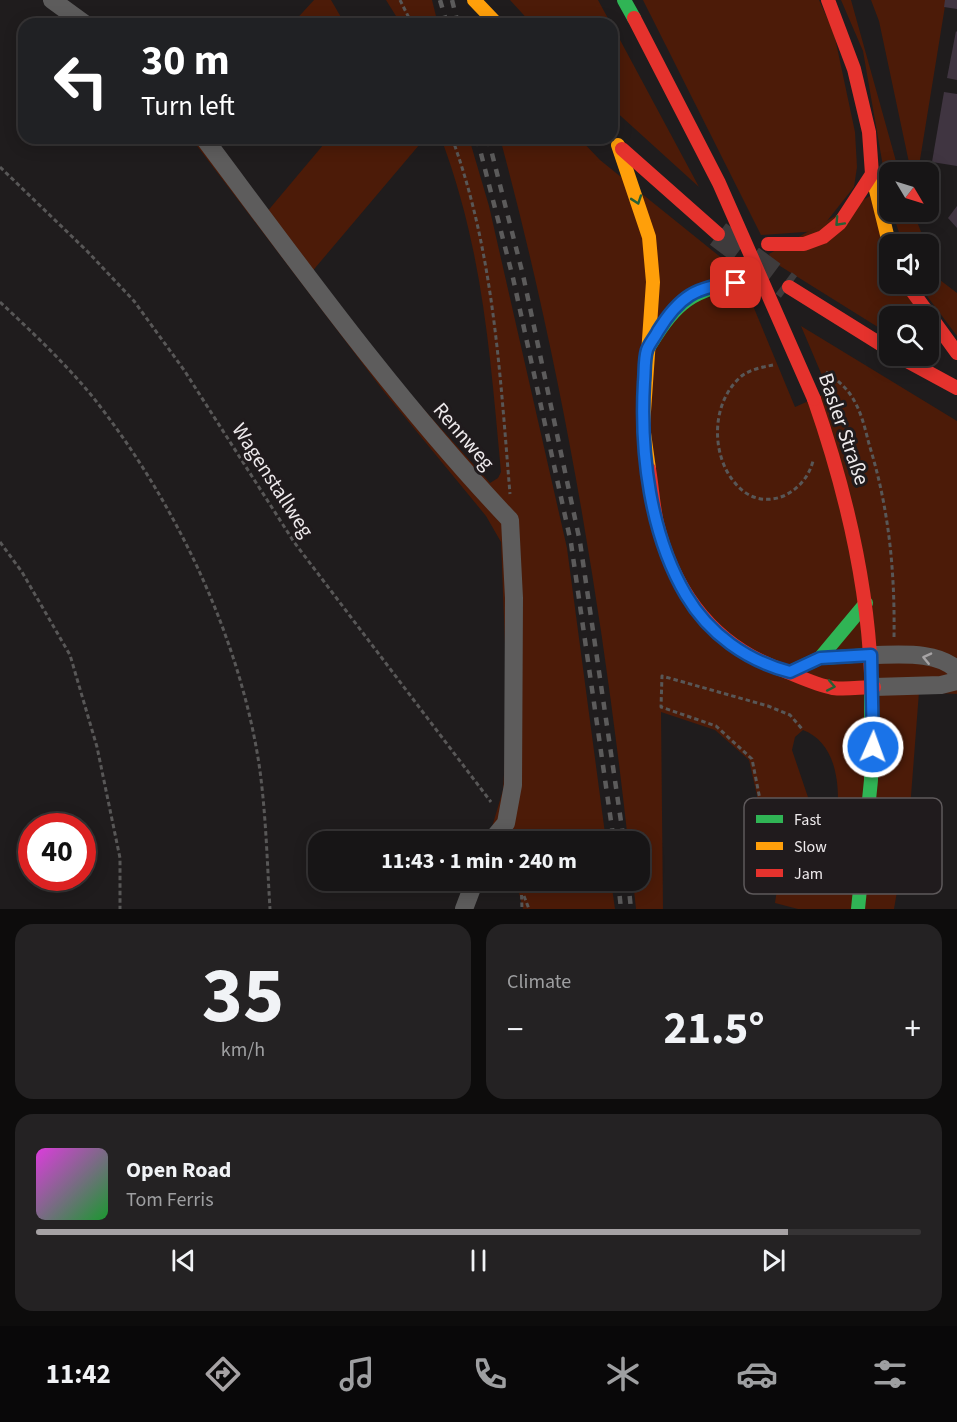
<!DOCTYPE html>
<html lang="en">
<head>
<meta charset="utf-8">
<style>
	body { margin:0; font-family:"Source Sans 3",sans-serif; background:#242223; color:#f1f3f6; height:100vh; display:flex; flex-direction:column; font-size:22px; white-space:nowrap }
	* { box-sizing:border-box; margin:0 }
	p { font-size:20px; color:#9e9fa1 }
	.icon { flex:none; width:33px; height:33px; fill:none; stroke:currentColor; stroke-width:2; stroke-linecap:round; stroke-linejoin:round }
	.map { position:relative; height:909px; overflow:hidden }
	.sheet { display:flex; flex-direction:column; gap:15px; padding:15px; background:#0d0c0c; flex:1 }
	.sheet>* { flex:none }
	.hud { position:absolute; left:18px; top:18px; width:600px; height:126px; border-radius:18px; box-shadow:0 3px 15px #0003,0 0 0 2px #363435; background:#202124; color:#fff; overflow:hidden }
	.needle { width:39px; rotate:128deg }
	.tools { position:absolute; left:879px; top:162px; display:grid; gap:12px }
	.tools a { display:grid; place-items:center; width:60px; height:60px; border-radius:12px; background:#171516; box-shadow:0 3px 15px #0003,0 0 0 2px #363435; font-size:30px }
	.speed { position:absolute; left:18px; top:813px; display:flex; gap:12px; font-size:30px; font-weight:700; text-align:center }
	.speed>* { display:grid; place-content:center; width:78px; height:78px; border-radius:50%; background:#171516; box-shadow:0 3px 15px #0003,0 0 0 2px #363435; line-height:1 }
	.speed .limit { border:9px solid #d22; background:#fff; color:#111 }
	.pin { position:absolute; display:grid; place-items:center; width:51px; height:51px; color:#fff; margin:-26px; border-radius:12px; box-shadow:0 3px 9px #0006 }
	.me { position:absolute; width:66px; margin:-33px; rotate:2deg; stroke-linejoin:round; filter:drop-shadow(0 0 4px #0008) }
	.turn { display:flex; align-items:center; gap:21px; height:126px; padding:0 24px; font-size:27px }
	.turn .icon { width:78px; height:78px; stroke-width:2.5 }
	.turn b { display:block; font-size:42px; line-height:51px }
	.big { font-size:45px; font-weight:700; line-height:1.1 }
	.sheet .widget { flex:1; display:flex; flex-direction:column; justify-content:center; gap:9px; min-width:0; padding:0 21px; border-radius:18px; background:#242223 }
	.sheet .dial { align-items:center; gap:0 }
	.dial b { font-size:78px; line-height:1 }
	.song { display:flex; align-items:center; gap:18px }
	.cover { width:72px; height:72px; border-radius:9px; background:linear-gradient(135deg,hsl(300 70% 55%),hsl(130 70% 35%)) }
	.played { height:6px; border-radius:3px; background:linear-gradient(90deg,#a6a2a4 85%,#363435 85%) }
	.keys { display:flex; justify-content:space-around; direction:ltr }
	.heat { display:flex; justify-content:space-between; align-items:center; font-size:33px; direction:ltr }
	.sheet .tiles { flex:1; display:grid; gap:15px; grid-template-columns:1fr 1fr }
	.widget:last-child { grid-column:span 2 }
	.trip { position:absolute; left:308px; top:831px; width:342px; height:60px; border-radius:18px; background:#171516; box-shadow:0 3px 15px #0003,0 0 0 2px #363435; font-weight:700; line-height:60px; text-align:center }
	.tab-bar { display:flex; height:96px; justify-content:space-around; align-items:center; background:#090809; color:#9e9fa1 }
	.tab-bar .icon { width:42px; height:42px }
	.tab-bar .active { color:#a6a2a4 }
	.tab-bar b { font-size:27px; color:#f1f3f6 }
	.map>svg:first-child { display:block }
</style>
</head>
<body>
<div class="map">
<svg width="957" height="909" viewBox="0 0 957 909">
	<rect width="100%" height="100%" fill="#1f1c1d"/>
	<!-- green -->
	<g fill="#4c1b08" fill-rule="evenodd">
		<polygon points="314,0 331,0 342,19 338,24 292,24"/>
		<polygon points="386,0 432,0 438,24 401,24"/>
		<polygon points="510,0 598,0 611,24 532,24"/>
		<polygon points="643,0 819,0 834,33 855,132 857,167 854,187 819,231 761,235"/>
		<polygon points="841,0 851,0 899,172 890,172 889,201 863,51"/>
		<polygon points="871,0 946,0 918,172 911,172 879,21"/>
		<polygon points="612,25 699,187 612,108"/>
		<path d="M191 138H211L266 213 329 138H425L310 274 375 355 490 483 498 478 501 472C490 354 483 250 441 138H469L489 206 567 548 606 841H503L492 827 503 790 505 759 506 669 501 542 486 516 385 393Z"/>
		<path d="M500 138H579L600 160 739 272 795 407 829 392 801 326 957 421V694L919 692 909 822 894 909H798L775 903 779 876 767 840 749 760 715 730 661 712 663 909H636L633 881 639 880V842L628 841C602 605 562 368 500 138ZM803 730C855 750 838 841 822 880L807 876 812 809 792 750 795 737Z"/>
		<polygon points="870,196 889,261 890,284 901,284 920,316 890,316 889,334 772,261 769,254"/>
		<polygon points="892,212 913,212 926,244 903,244"/>
		<polygon points="929,250 940,280 957,293 957,336 918,284 928,284"/>
		<polygon points="516,881 611,881 615,909 523,909"/>
	</g>
	<!-- building -->
	<g fill="#403541">
		<polygon points="945,0 957,0 957,9 944,7"/>
		<polygon points="956,31 957,32 957,80 947,78"/>
		<polygon points="944,92 957,94 957,166 932,162"/>
		<polygon points="957,206 957,228 948,218"/>
	</g>
	<g fill="none" stroke-linecap="round" stroke-linejoin="round">
		<!-- primary-tunnel -->
		<polyline stroke="#3e3b3c" stroke-width="27" stroke-dasharray="27 14" stroke-linecap="butt" points="718,234 789,287"/>
		<!-- path -->
		<g stroke="#585757" stroke-width="3" stroke-dasharray="4.5 3" stroke-linecap="butt">
			<polyline points="400,0 412,24"/>
			<path d="M452 138C494 252 500 375 510 494"/>
			<polyline points="0,167 87,251 134,301 184,370 294,542 491,802"/>
			<path d="M0 302C32 332 64 362 92 396 173 498 239 634 259 764 266 812 267 861 270 909"/>
			<path d="M773 365C763 367 752 369 743 375 711 400 710 454 735 483 761 515 804 496 813 461"/>
			<path d="M826 372C836 379 845 386 852 397 861 411 865 428 869 444 889 508 895 571 894 638"/>
			<polyline points="0,542 22,572 70,655 97,747 120,858 120,909"/>
			<polyline points="768,840 752,759 716,726 661,707 662,676 768,706 790,715 803,730"/>
			<polyline points="521,880 522,909"/>
			<polyline points="524,896 529,909"/>
		</g>
		<!-- street -->
		<g stroke="#5d5c5c" stroke-width="18">
			<polyline points="52,0 85,24"/>
			<path d="M204 138C302 269 397 401 510 520L514 598 513 785 506 823 490 842"/>
			<path d="M871 655C897 655 937 650 957 670"/>
			<polyline points="874,687 941,685 957,681"/>
			<polyline points="464,909 475,880"/>
		</g>
		<!-- fast -->
		<g stroke="#30b455" stroke-width="14">
			<polyline points="624,0 634,18"/>
			<path d="M647 350C672 309 687 290 736 283"/>
			<polyline points="820,658 871,655"/>
			<polyline points="790,672 820,658 866,603"/>
			<polyline points="858,909 871,780 871,673"/>
		</g>
		<!-- slow -->
		<g stroke="#ff9f0a" stroke-width="14">
			<polyline points="474,0 497,24"/>
			<polyline points="618,145 649,237 653,282 643,426 649,469"/>
			<polyline points="872,174 890,247"/>
		</g>
		<!-- jam -->
		<g stroke="#e5322d" stroke-width="14">
			<polyline points="622,149 718,234"/>
			<polyline points="768,244 804,244 823,237 840,223 872,174 869,132 854,69 828,0"/>
			<polyline points="907,284 957,353"/>
			<polyline points="789,287 890,350"/>
			<polyline points="898,356 957,388"/>
			<path d="M814 399C845 488 867 578 871 673"/>
			<path d="M649 469C652 486 653 506 657 523 675 595 715 647 785 671 800 677 817 685 833 688 846 690 861 687 874 687"/>
		</g>
		<!-- rail -->
		<g stroke="#5c5b5b" stroke-width="4.5" stroke-dasharray="8 8" stroke-linecap="butt">
			<polyline points="440,0 447,24"/>
			<polyline points="452,0 458,24"/>
			<polyline points="477,138 513,278 571,543 614,842"/>
			<polyline points="488,138 523,275 580,542 624,842"/>
			<polyline points="618,880 621,909"/>
			<polyline points="628,880 631,909"/>
		</g>
		<!-- jam-bridge -->
		<polyline stroke="#e5322d" stroke-width="14" points="634,18 719,183 814,399"/>
	</g>
	<!-- one-way arrows -->
	<defs><path id="oneway-chevron" d="M-2-3.5L2.5 0L-2 3.5" fill="none" stroke-width="1.6" stroke-linecap="round" stroke-linejoin="round" transform="scale(1.5)"/></defs>
	<g stroke="#276036">
		<use href="#oneway-chevron" transform="translate(637 200) rotate(71)"/>
		<use href="#oneway-chevron" transform="translate(839 222) rotate(133)"/>
		<use href="#oneway-chevron" transform="translate(831 686) rotate(11)"/>
	</g>
	<use stroke="#a6a3a4" href="#oneway-chevron" transform="translate(927 658) rotate(-167)"/>
	<g fill="none" stroke-linecap="round" stroke-linejoin="round">
		<!-- route casing -->
		<g stroke="#114b97" stroke-width="15">
			<path id="route" d="M736 283C696 286 679 297 658 331 655 337 649 344 647 350 644 360 645 373 644 382 640 453 650 534 686 595 709 634 747 661 790 672L820 658 871 655 873 747"/>
		</g>
		<!-- route -->
		<use href="#route" stroke="#1a73e8" stroke-width="10"/>
	</g>
	<g text-anchor="middle" stroke-width="6" stroke-linejoin="round" paint-order="stroke">
		<!-- street labels -->
		<g font-size="21" fill="#eeeaec" stroke="#201b1d">
			<text transform="translate(844 429) rotate(71)" y="7">Basler Straße</text>
			<text transform="translate(464 436) rotate(49)" y="7">Rennweg</text>
			<text transform="translate(273 480) rotate(57)" y="7">Wagenstallweg</text>
		</g>
	</g>
	<!-- legend -->
	<rect x="744" y="798" width="198" height="96" rx="9" fill="#201b1d" stroke="#5e595b" stroke-width="1.5"/>
	<rect x="756" y="815" width="27" height="8" fill="#30b455"/>
	<rect x="756" y="842" width="27" height="8" fill="#ff9f0a"/>
	<rect x="756" y="869" width="27" height="8" fill="#e5322d"/>
	<g font-size="16" fill="#eeeaec">
		<text x="794" y="825">Fast</text>
		<text x="794" y="852">Slow</text>
		<text x="794" y="879">Jam</text>
	</g>
</svg>
<div class="tools">
<a><svg class="needle" viewBox="-14 -14 28 28"><path d="M0-13l5 13h-10z" fill="#e53935"/><path d="M0 13l5-13h-10z" fill="#9e9fa1"/></svg></a>
<a><svg class="icon" aria-label="sound" viewBox="0 0 24 24"><path d="M4 9h4l5-4v14l-5-4H4zM17 9q2 3 0 6"/></svg></a>
<a><svg class="icon" aria-label="search" viewBox="0 0 24 24"><circle cx="10" cy="10" r="6"/><path d="M15 15l6 6"/></svg></a>
</div>
<div class="speed"><div class="limit">40</div></div>
<div class="pin" style="left:736px;top:283px;background:#d93025"><svg class="icon" aria-label="arrive" viewBox="0 0 24 24"><path d="M6 21V4h12l-3 4 3 4H6"/></svg></div>
<svg class="me" style="left:873px;top:747px" viewBox="-20 -20 40 40"><circle r="17" fill="#1a73e8" stroke="#fff" stroke-width="3"/><path d="M0-11L8 9 0 5-8 9z" fill="#fff"/></svg>
<div class="trip">11:43 · 1 min · 240 m</div>
<div class="hud">
<div class="turn"><svg class="icon" aria-label="left" viewBox="0 0 24 24"><path d="M17 20v-9H6M10 6l-5 5 5 5"/></svg><div><b>30 m</b>Turn left</div></div>
</div>
</div>
<section class="sheet">
<div class="tiles">
<div class="widget dial"><b>35</b><p>km/h</p></div>
<div class="widget"><p>Climate</p>
<div class="heat"><a>−</a><b class="big">21.5°</b><a>+</a></div>
</div>
<div class="widget">
<div class="song"><i class="cover"></i><div><b>Open Road</b><p>Tom Ferris</p></div></div>
<div class="played"></div>
<div class="keys"><svg class="icon" aria-label="previous" viewBox="0 0 24 24"><path d="M18 5L8 12l10 7zM5 5v14"/></svg><svg class="icon" aria-label="pause" viewBox="0 0 24 24"><path d="M8 5v14M16 5v14"/></svg><svg class="icon" aria-label="next" viewBox="0 0 24 24"><path d="M6 5l10 7-10 7zM19 5v14"/></svg></div>
</div>
</div>
</section>
<nav class="tab-bar">
<b>11:42</b>
<svg class="icon active" aria-label="directions" viewBox="0 0 24 24"><path d="M12 3l9 9-9 9-9-9zM9 14v-3h6M13 9l2 2-2 2"/></svg>
<svg class="icon" aria-label="music" viewBox="0 0 24 24"><path d="M9 18V5l10-2v13"/><circle cx="6" cy="18" r="3"/><circle cx="16" cy="16" r="3"/></svg>
<svg class="icon" aria-label="phone" viewBox="0 0 24 24"><path d="M5 4h4l2 5-3 2q2 4 5 5l2-3 5 2v4C11 20 4 13 5 4z"/></svg>
<svg class="icon" aria-label="climate" viewBox="0 0 24 24"><path d="M12 3v18M4 7l16 10M4 17L20 7"/></svg>
<svg class="icon" aria-label="car" viewBox="0 0 24 24"><path d="M5 17H2v-5l4-1 3-4h7l3 4 3 1v5h-3M9 17h6M6 11h13"/><circle cx="7" cy="17" r="2"/><circle cx="17" cy="17" r="2"/></svg>
<svg class="icon" aria-label="filters" viewBox="0 0 24 24"><path d="M4 7h16M4 17h16"/><circle cx="9" cy="7" r="2"/><circle cx="15" cy="17" r="2"/></svg>
</nav>
</body>
</html>
